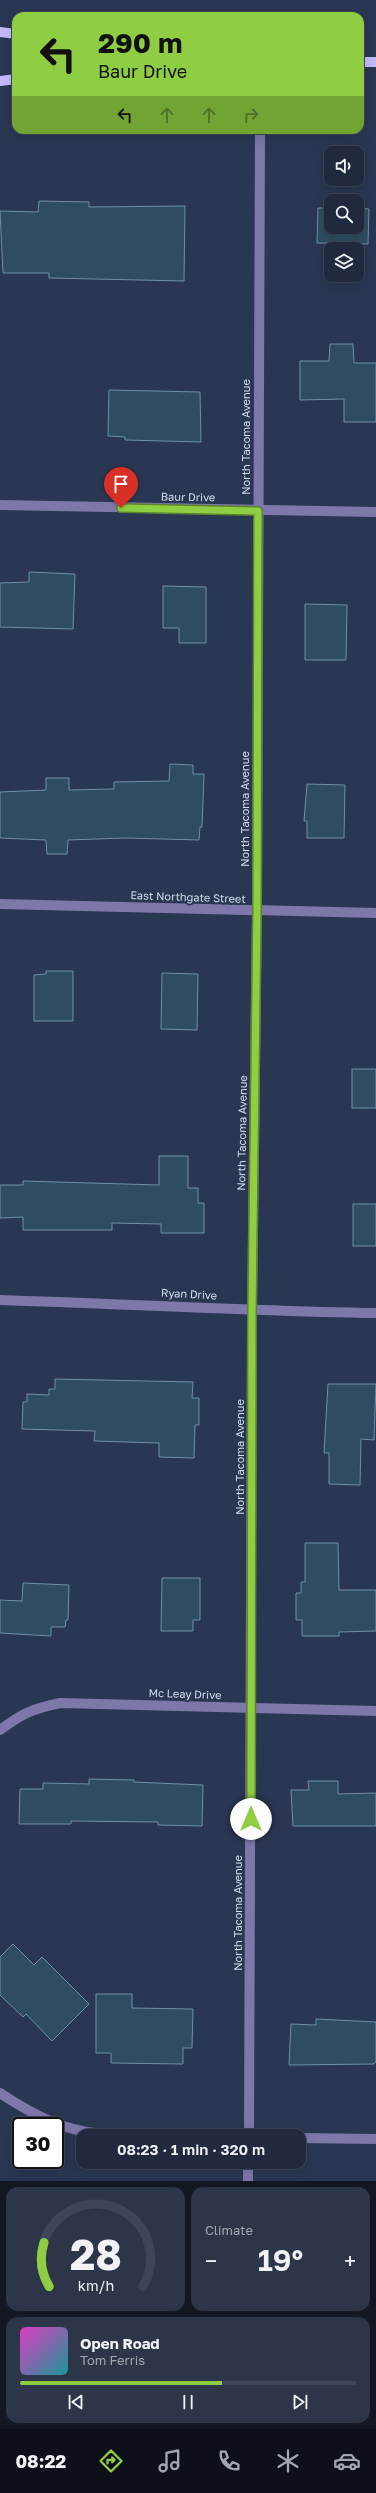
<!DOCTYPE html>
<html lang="en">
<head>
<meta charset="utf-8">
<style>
	body { margin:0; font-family:"Golos Text",sans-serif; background:#2d3549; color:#f1f3f6; height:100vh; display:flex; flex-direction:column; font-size:15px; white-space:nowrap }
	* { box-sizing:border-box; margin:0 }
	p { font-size:13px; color:#a2a6b0 }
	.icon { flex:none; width:22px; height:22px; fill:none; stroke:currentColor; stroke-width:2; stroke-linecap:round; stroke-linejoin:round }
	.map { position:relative; height:2181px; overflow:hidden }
	.sheet { display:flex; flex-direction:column; gap:6px; padding:6px; background:#121722; flex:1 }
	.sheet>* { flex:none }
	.top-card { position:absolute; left:12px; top:12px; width:352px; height:122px; border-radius:12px; box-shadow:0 4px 16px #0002,0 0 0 1px #3d4558; background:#8fcd42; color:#111; overflow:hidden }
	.tools { position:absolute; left:324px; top:146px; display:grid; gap:8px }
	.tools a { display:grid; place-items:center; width:40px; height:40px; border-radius:8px; background:#20293e; box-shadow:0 4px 16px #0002,0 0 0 1px #3d4558; font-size:20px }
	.speed { position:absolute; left:12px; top:2117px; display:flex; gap:8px; font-size:20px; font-weight:700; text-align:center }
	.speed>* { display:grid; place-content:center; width:52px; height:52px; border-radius:50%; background:#20293e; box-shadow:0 4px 16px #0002,0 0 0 1px #3d4558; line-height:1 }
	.speed .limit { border:2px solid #111; border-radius:6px; background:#fff; color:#111 }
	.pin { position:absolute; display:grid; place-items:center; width:34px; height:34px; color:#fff; margin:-41px -17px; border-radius:50% 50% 50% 0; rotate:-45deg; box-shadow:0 0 4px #0007 }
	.pin .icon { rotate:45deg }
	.me { position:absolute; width:44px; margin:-22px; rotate:0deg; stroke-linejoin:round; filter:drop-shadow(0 0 3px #0008) }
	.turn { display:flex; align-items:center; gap:14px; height:84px; padding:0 20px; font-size:18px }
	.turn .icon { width:52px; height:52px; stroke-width:2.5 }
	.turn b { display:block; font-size:28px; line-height:34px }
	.lanes { display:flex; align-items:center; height:38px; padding:0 20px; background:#0003; justify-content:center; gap:20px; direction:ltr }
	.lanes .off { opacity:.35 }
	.big { font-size:30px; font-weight:600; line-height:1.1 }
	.sheet .tile { flex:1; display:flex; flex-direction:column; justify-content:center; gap:6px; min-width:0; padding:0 14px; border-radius:12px; background:#2d3549 }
	.sheet .dial { align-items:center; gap:0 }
	.dial svg { height:104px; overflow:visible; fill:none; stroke:#3d4558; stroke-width:7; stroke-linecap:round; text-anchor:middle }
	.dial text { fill:#f1f3f6; stroke:none }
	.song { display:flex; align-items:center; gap:12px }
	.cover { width:48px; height:48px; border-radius:6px; background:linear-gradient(135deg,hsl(310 70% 55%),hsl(180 70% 35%)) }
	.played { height:4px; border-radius:2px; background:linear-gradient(90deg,#8fcd42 60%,#3d4558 60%) }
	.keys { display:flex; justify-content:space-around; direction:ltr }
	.heat { display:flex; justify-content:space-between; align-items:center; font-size:22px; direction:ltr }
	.sheet .tiles { flex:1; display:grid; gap:6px; grid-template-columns:1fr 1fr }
	.tile:last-child { grid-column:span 2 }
	.trip { position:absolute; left:76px; top:2129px; width:230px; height:40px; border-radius:12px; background:#20293e; box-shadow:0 4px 16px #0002,0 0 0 1px #3d4558; font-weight:600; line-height:40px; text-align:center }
	.tabs { display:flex; height:64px; justify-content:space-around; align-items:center; background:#0d1019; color:#a2a6b0 }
	.tabs .icon { width:28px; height:28px }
	.tabs .current { color:#8fcd42 }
	.tabs b { font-size:18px; color:#f1f3f6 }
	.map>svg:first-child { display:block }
</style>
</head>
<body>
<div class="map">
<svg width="376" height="2181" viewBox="0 0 376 2181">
	<rect width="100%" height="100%" fill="#2a3752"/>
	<!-- building -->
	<g fill="#2e4d61" stroke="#6f90a6">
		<polygon points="39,201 89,202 89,207 185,206 184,281 49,278 49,273 3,273 0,211 38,212"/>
		<polygon points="318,208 331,208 331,227 357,227 357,208 369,209 368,244 317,243"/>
		<polygon points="330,344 353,344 354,363 376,363 376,422 344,422 344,399 300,400 300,361 329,361"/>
		<polygon points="109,390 200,392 201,442 125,440 125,437 108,436"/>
		<polygon points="29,572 75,574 73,629 0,627 0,583 29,582"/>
		<polygon points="163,586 206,587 206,643 179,643 179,628 163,628"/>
		<polygon points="305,604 347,605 346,660 305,660"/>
		<polygon points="170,764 193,765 193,774 204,774 202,827 200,827 199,840 125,838 68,840 67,854 47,854 46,840 0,838 0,792 46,790 46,778 69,778 69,790 114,789 114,782 169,781"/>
		<polygon points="307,784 345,785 344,838 307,838 307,821 304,821"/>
		<polygon points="46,971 73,971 73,1021 34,1021 34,975 46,974"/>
		<polygon points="162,973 198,974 197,1030 161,1029"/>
		<rect x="352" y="1069" width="24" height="39"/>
		<polygon points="159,1156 188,1156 188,1188 198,1188 198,1203 204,1203 204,1233 161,1233 161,1224 112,1223 112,1230 23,1230 23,1217 0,1218 0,1185 23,1185 23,1181 159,1185"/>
		<rect x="353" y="1204" width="23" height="42"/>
		<polygon points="55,1379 193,1382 192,1398 199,1398 199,1425 195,1425 194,1458 159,1457 159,1443 94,1441 95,1431 22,1429 23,1402 27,1402 27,1394 49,1395 49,1389 55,1389"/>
		<polygon points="328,1384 376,1384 374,1440 361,1439 360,1485 329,1484 329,1453 324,1453"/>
		<polygon points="305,1543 338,1543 339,1590 376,1590 376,1631 339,1632 339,1636 302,1636 302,1620 296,1620 296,1593 301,1593 301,1582 305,1582"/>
		<polygon points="162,1578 200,1578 200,1620 193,1620 193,1631 161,1631"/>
		<polygon points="23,1583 69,1585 68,1620 66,1620 65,1627 51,1627 51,1636 0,1633 0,1600 22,1601"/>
		<polygon points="89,1779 134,1780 134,1782 203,1785 202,1826 158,1825 158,1822 71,1821 71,1824 19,1824 20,1789 43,1789 43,1783 89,1784"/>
		<polygon points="308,1781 338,1781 338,1794 376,1793 376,1826 293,1826 291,1790 309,1790"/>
		<polygon points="13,1944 34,1965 42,1957 89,2004 52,2041 26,2014 23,2017 0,1995 0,1957"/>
		<polygon points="96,1994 132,1994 132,2008 193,2009 192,2048 183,2048 183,2064 111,2063 111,2053 96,2053"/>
		<polygon points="316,2019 376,2022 376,2062 374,2064 289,2065 291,2024 316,2025"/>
	</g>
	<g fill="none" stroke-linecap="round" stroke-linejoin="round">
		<!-- minor -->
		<g stroke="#7e77aa" stroke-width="10">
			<polyline points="0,505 376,512"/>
			<polyline points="0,904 376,913"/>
			<path d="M0 1300C125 1304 251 1311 376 1313"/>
			<path d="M0 1730C23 1713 32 1709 60 1703L376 1711"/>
			<path d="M0 2093C28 2112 61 2130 95 2133 103 2134 109 2134 117 2136"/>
			<polyline points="249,2136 252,1311 257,911 260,130"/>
			<polyline points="299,2138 376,2139"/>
			<polyline points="248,2181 248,2162"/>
		</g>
		<!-- major -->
		<g stroke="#c4bbfa" stroke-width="10">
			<polyline points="0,32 16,34"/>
			<polyline points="360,62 376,62"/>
			<polyline points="0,81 16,79"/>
		</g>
	</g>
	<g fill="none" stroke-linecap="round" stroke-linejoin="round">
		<!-- route casing -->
		<g stroke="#5d852b" stroke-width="10">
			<polyline id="route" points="121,508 258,511 257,911 252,1311 251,1819"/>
		</g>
		<!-- route -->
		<use href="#route" stroke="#8fcd42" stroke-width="7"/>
	</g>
	<g text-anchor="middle" stroke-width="4" stroke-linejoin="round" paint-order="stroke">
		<!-- street labels -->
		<g font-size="11" fill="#d4dced" stroke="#2a3752">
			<text transform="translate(246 437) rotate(-90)" y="4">North Tacoma Avenue</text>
			<text transform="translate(188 497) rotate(1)" y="4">Baur Drive</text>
			<text transform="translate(245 809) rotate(-90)" y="4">North Tacoma Avenue</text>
			<text transform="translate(188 897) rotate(2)" y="4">East Northgate Street</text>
			<text transform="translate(242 1133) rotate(-89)" y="4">North Tacoma Avenue</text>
			<text transform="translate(189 1294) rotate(3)" y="4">Ryan Drive</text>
			<text transform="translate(240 1457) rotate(-90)" y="4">North Tacoma Avenue</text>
			<text transform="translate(185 1694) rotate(2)" y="4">Mc Leay Drive</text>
			<text transform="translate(238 1913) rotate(-90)" y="4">North Tacoma Avenue</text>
		</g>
	</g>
</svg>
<div class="tools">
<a><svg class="icon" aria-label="sound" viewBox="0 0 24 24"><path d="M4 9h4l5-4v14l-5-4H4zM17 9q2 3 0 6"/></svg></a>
<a><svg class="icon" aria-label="search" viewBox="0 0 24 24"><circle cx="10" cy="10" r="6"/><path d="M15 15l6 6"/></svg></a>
<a><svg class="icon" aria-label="layers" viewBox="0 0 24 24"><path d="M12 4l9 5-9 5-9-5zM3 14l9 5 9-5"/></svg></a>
</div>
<div class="speed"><div class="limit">30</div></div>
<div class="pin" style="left:121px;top:508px;background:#d93025"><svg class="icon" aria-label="arrive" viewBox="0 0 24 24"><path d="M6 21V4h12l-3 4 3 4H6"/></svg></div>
<svg class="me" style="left:251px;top:1819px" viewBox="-20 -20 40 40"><circle r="19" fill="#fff"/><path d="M0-13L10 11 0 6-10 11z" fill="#8fcd42"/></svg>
<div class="trip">08:23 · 1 min · 320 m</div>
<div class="top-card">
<div class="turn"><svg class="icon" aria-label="left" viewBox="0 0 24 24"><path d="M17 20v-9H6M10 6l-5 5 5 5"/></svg><div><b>290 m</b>Baur Drive</div></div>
<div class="lanes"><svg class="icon" aria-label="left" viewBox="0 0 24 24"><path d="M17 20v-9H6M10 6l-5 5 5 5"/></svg><svg class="icon off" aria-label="ahead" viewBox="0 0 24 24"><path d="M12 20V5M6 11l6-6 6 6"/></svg><svg class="icon off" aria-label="ahead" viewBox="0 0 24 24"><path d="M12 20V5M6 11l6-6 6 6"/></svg><svg class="icon off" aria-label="right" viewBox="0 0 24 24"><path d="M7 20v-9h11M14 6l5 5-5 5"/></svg></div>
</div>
</div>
<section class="sheet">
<div class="tiles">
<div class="tile dial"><svg viewBox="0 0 100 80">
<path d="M14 69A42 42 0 1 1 86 69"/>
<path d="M14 69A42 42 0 0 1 10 35" stroke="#8fcd42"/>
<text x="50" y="56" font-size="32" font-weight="700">28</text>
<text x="50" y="72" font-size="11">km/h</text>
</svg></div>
<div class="tile"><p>Climate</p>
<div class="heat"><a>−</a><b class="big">19°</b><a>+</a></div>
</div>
<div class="tile">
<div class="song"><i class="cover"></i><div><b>Open Road</b><p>Tom Ferris</p></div></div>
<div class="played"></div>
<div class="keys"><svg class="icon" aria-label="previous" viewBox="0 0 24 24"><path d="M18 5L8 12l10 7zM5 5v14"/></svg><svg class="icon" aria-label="pause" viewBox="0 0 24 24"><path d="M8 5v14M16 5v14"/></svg><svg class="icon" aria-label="next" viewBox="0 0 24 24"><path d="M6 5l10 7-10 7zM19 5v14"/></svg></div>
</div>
</div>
</section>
<nav class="tabs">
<b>08:22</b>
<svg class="icon current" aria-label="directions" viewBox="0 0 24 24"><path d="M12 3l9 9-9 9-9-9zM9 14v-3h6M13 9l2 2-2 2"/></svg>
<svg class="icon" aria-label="music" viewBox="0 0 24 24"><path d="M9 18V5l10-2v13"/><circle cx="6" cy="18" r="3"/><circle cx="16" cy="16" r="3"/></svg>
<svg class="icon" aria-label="phone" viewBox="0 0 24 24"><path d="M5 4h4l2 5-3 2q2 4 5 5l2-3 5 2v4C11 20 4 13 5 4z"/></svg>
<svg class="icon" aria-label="climate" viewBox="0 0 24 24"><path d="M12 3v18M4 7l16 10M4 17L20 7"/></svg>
<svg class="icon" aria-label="car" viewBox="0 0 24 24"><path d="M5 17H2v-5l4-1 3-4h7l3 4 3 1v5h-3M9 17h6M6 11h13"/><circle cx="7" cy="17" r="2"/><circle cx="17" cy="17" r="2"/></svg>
</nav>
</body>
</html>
